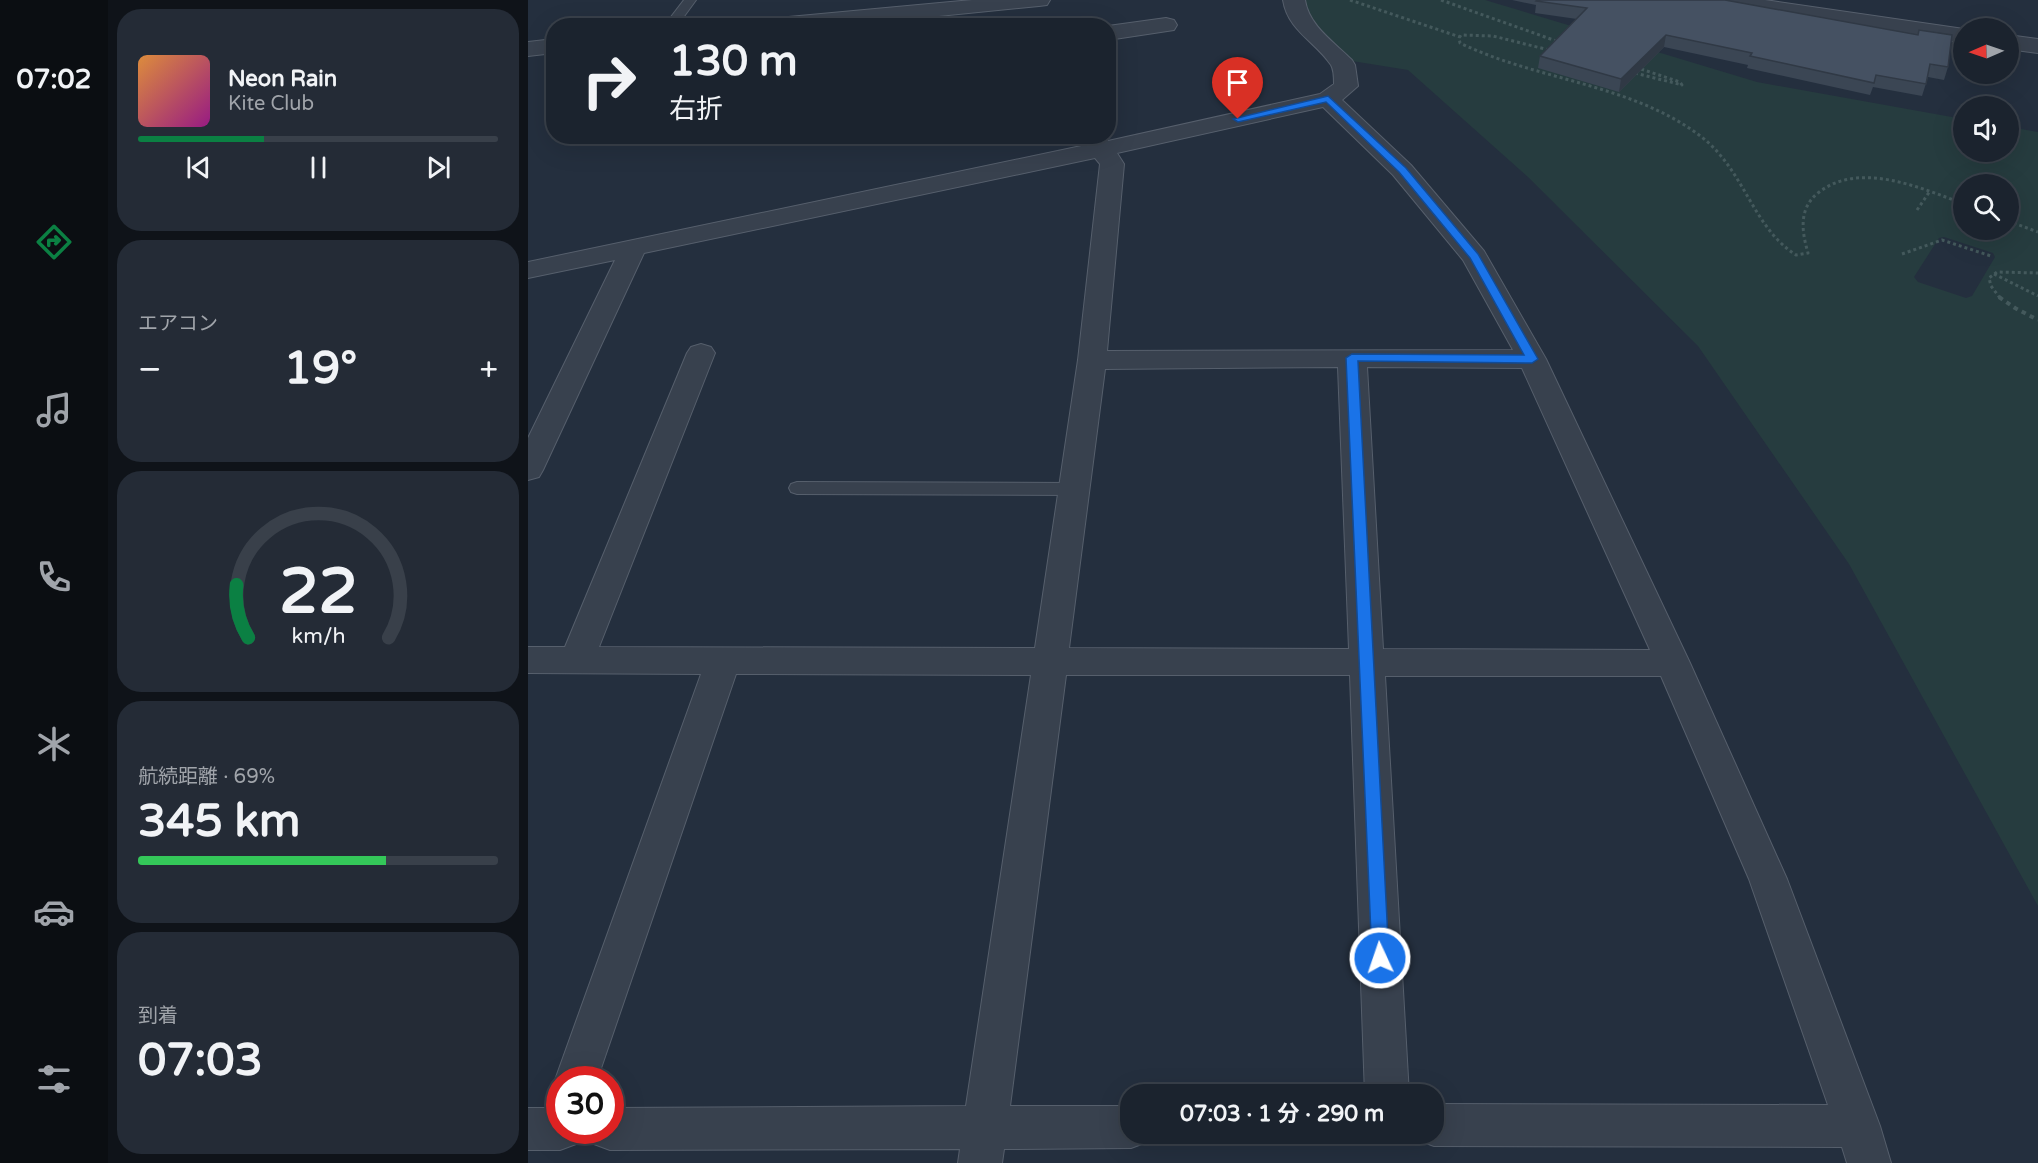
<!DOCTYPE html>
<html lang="ja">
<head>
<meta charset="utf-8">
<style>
	body { margin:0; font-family:"Varela Round","Noto Sans JP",sans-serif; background:#242b36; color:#f1f3f6; height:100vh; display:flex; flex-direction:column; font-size:22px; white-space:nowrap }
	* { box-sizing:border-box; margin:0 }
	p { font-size:20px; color:#a0a4aa }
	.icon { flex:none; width:33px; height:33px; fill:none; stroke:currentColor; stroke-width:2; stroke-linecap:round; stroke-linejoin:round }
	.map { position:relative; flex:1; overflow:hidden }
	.side { display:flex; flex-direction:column; gap:9px; padding:9px; background:#0f1319; width:420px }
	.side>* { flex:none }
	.guide { position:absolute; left:18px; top:18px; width:570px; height:126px; border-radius:24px; box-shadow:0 6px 24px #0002,0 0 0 2px #39404a; background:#1b232e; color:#f1f3f6; overflow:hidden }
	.needle { width:39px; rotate:268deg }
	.controls { position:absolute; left:1425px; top:18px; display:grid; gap:12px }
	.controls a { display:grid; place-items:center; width:66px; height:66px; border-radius:50%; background:#1b232e; box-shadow:0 6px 24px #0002,0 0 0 2px #39404a; font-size:30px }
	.speed { position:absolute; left:18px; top:1066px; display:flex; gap:12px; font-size:30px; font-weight:700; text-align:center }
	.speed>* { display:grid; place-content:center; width:78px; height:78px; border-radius:50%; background:#1b232e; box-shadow:0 6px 24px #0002,0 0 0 2px #39404a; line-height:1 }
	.speed .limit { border:9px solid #d22; background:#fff; color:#111 }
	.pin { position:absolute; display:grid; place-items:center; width:51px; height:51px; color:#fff; margin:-62px -26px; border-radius:50% 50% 50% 0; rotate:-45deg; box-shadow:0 0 6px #0007 }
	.pin .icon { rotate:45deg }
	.me { position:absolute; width:66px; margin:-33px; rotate:357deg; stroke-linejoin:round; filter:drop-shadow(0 0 4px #0008) }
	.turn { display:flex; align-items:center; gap:21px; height:126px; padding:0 24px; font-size:27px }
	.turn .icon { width:78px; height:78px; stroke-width:2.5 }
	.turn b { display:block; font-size:42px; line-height:51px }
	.big { font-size:45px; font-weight:700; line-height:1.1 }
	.side .widget { flex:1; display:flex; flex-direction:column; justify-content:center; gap:9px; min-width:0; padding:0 21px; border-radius:24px; background:#242b36 }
	.side .dial { align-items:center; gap:0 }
	.dial svg { height:156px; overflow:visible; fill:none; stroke:#39404a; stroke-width:7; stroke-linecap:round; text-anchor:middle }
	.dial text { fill:#f1f3f6; stroke:none }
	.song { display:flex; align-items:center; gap:18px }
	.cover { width:72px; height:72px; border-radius:9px; background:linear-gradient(135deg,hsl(30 70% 55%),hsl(310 70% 35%)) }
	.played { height:6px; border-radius:3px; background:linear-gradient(90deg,#0b8043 35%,#39404a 35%) }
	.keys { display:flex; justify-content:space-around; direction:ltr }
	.heat { display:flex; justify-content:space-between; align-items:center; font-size:33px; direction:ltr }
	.charge { height:9px; border-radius:4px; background:linear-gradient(90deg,#34c759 69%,#39404a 0) }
	.trip { position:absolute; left:592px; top:1084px; width:324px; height:60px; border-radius:24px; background:#1b232e; box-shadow:0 6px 24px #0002,0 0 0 2px #39404a; font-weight:700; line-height:60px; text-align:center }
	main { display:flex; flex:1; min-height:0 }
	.menu { display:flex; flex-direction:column; width:108px; justify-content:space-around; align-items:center; background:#0b0e12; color:#a0a4aa }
	.menu .icon { width:42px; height:42px }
	.menu .current { color:#0b8043 }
	.menu b { font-size:27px; color:#f1f3f6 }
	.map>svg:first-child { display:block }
</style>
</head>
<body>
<main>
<nav class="menu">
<b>07:02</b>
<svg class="icon current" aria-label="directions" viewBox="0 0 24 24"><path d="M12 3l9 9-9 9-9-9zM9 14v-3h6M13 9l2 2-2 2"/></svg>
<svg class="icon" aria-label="music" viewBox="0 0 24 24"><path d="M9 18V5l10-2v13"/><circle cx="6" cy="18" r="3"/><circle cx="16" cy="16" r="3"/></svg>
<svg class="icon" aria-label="phone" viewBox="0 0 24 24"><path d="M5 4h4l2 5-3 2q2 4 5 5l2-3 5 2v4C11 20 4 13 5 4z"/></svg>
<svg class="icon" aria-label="climate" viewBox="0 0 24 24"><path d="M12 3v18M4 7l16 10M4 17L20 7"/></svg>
<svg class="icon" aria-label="car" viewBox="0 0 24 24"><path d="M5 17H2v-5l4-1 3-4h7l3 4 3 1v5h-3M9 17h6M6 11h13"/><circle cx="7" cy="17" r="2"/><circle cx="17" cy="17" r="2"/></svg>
<svg class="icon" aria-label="filters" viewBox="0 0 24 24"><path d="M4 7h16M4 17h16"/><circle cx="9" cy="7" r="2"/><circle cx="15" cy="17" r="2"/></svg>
</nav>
<section class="side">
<div class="widget">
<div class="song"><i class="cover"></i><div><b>Neon Rain</b><p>Kite Club</p></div></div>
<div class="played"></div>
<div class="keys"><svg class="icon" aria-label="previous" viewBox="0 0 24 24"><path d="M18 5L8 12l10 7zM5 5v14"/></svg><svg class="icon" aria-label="pause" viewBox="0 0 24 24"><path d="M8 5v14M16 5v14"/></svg><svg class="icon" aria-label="next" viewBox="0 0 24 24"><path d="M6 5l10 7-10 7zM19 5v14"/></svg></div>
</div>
<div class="widget"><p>エアコン</p>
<div class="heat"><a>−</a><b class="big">19°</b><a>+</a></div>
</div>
<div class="widget dial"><svg viewBox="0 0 100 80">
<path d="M14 69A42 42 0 1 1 86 69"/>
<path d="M14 69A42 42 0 0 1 8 42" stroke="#0b8043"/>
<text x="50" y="56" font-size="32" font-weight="700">22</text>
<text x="50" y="72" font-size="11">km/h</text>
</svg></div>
<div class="widget"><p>航続距離 · 69%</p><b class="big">345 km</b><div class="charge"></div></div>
<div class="widget"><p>到着</p><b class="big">07:03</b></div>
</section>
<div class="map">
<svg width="1510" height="1163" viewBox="0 0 1510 1163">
	<rect width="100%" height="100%" fill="#242f3e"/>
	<!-- green -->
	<path fill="#263c3f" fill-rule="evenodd" d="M772 0H957L1229 82 1435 119 1436 152H1480L1481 127 1510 132V906L1321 564 1170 346 1000 177 880 70 824 61 776 15ZM1436 184H1480V230H1436ZM1416 237 1465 253 1467 257 1444 296 1438 298 1390 282 1386 277 1411 238Z"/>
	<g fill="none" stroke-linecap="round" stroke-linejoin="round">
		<!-- service casing -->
		<g stroke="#565f6c" stroke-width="2">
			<g id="service">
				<polygon points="156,0 168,0 149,26 136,26"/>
				<polygon points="269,482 546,483 552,485 554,489 552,493 546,495 269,494 263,492 261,488 263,484"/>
			</g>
		</g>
		<!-- minor casing -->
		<g stroke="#565f6c" stroke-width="2">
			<g id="minor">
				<polygon points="444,0 522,0 519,5 511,6 312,26 228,26 231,21 239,19"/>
				<path d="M755 0H777C781 26 806 42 824 60L827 65 830 86 814 100 883 165 956 251 1018 359 1162 663 1259 879 1352 1126 1363 1163H1319L1314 1147 906 1146 890 1140 888 1134H906V1104L1300 1105 1221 879 1133 676H857L881 1095H837L822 675H538L482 1106H603V1134H622L619 1142 603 1148 476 1149 474 1163H430L432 1149 82 1150 66 1144 61 1131H82V1108L438 1106 503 675 208 674 69 1080H32V1091L27 1080 173 674 0 673V647H37L159 353 163 347 173 344 183 347 187 353 71 647 507 648 550 360 572 164 567 158 116 253 15 470 11 477 0 480V438L87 260 0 278V262L558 145 552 136H577L580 141 792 94 806 84C806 78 806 70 803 65 787 41 760 31 755 0ZM795 107 865 175 935 260 985 350 579 351 596 164 589 153ZM810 367 821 649 541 648 577 369ZM839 367 994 368 1122 650 855 649Z"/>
				<polygon points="1183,0 1237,0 1436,29 1436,43 1194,6 1186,5"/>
				<polygon points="638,18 646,20 649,25 646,30 580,40 580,26"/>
				<polygon points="1480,35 1510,39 1510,53 1480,49"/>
				<polygon points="26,39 26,53 0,56 0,42"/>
				<polygon points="0,1108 32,1108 32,1131 53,1131 48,1144 32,1150 0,1150"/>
			</g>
		</g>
		<!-- path-far1 -->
		<g stroke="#44595c" stroke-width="3" stroke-dasharray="3 3" stroke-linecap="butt">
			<polyline points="822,0 932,37"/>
			<polyline points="913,0 1031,42"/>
			<path d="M1021 50 965 36 933 35 931 38 932 43C1008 80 1103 84 1171 135 1217 169 1223 226 1268 255L1280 253C1274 232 1270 209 1290 193 1331 160 1393 188 1436 204"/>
			<polyline points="1107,73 1154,85 1152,82 1110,68"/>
			<polyline points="1389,210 1402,191"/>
			<polyline points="1480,221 1510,232"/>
			<polyline points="1374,254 1414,240 1463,256"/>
			<polyline points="1466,274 1510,296"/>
			<polyline points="1472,298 1463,286 1461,278 1469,272 1510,273"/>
		</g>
		<!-- path -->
		<polyline stroke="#44595c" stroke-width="4" stroke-dasharray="4.5 4.5" stroke-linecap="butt" points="1471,297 1487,308 1510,320"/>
		<!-- service -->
		<use href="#service" fill="#38414e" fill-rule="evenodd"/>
		<!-- minor -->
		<use href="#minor" fill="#38414e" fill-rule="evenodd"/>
	</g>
	<!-- wall -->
	<polygon fill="#3b4654" points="984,0 1197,0 1390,35 1391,30 1420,67 1416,80 1400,77 1394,96 1345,87 1342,95 1219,68 1220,65 1136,47 1091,92 1010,68 1012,56 1049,19 1007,13 1008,5"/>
	<!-- shaded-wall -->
	<polygon fill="#303945" points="1138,35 1136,47 1091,92 1093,79"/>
	<!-- building -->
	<polygon fill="#455162" stroke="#303945" stroke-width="1.5" points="1009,0 1197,0 1390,35 1391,30 1424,35 1420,67 1402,64 1398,84 1348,75 1346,83 1222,56 1224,53 1138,35 1093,79 1012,56 1059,8 1008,1"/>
	<!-- route -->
	<polygon fill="#1a73e8" stroke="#114b97" stroke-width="1.5" points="800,96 878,168 950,254 1010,359 1004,363 830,361 861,958 858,964 852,966 846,964 844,958 818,358 824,354 996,355 942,258 871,172 798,102 710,122 705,119"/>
</svg>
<div class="controls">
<a><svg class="needle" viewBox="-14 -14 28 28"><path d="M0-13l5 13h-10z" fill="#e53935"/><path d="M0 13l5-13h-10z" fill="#a0a4aa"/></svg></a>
<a><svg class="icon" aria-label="sound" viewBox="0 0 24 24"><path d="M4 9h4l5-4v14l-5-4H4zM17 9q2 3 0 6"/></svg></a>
<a><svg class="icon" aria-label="search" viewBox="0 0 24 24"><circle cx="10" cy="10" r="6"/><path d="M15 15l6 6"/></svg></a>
</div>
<div class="speed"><div class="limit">30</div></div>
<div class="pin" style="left:710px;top:119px;background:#d93025"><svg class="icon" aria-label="arrive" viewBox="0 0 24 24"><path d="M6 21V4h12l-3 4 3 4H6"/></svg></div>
<svg class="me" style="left:852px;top:958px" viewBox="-20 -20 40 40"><circle r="17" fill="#1a73e8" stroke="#fff" stroke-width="3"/><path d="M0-11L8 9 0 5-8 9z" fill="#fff"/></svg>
<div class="trip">07:03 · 1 分 · 290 m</div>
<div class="guide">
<div class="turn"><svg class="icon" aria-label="right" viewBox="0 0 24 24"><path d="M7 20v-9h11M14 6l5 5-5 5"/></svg><div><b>130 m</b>右折</div></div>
</div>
</div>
</main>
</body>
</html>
